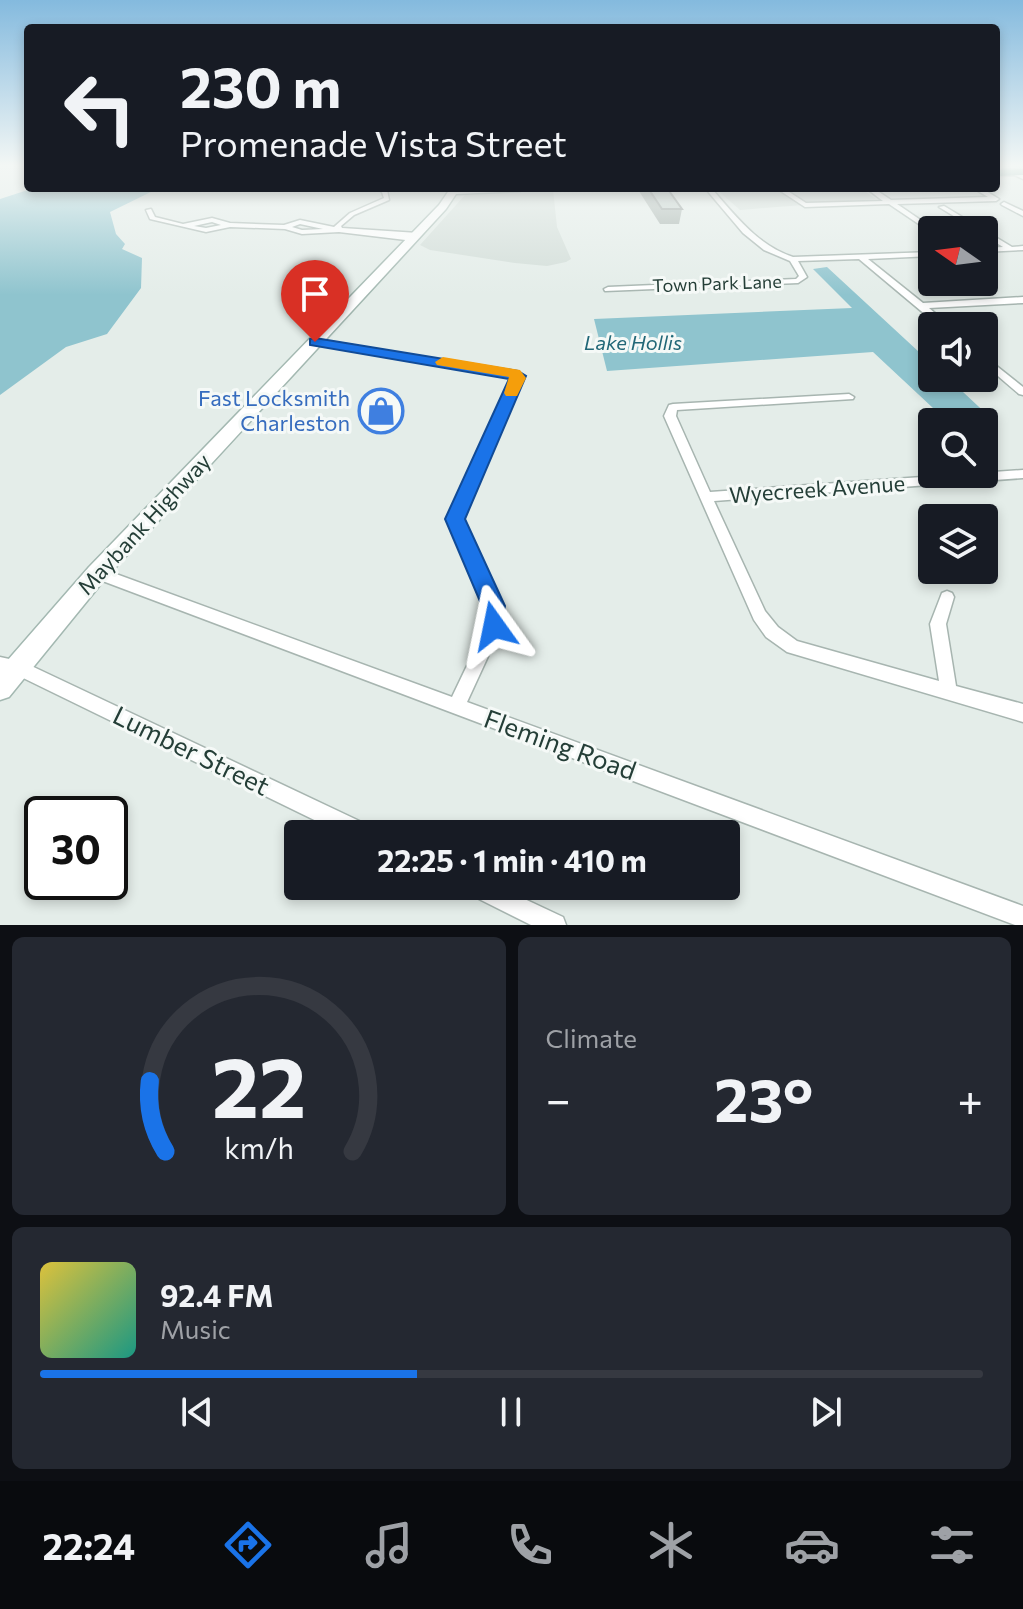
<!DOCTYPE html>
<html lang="en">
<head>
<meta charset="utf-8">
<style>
	body { margin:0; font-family:Commissioner,sans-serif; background:#242831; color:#f1f3f6; height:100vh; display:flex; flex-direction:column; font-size:30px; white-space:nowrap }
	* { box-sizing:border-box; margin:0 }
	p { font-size:26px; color:#9ea1a6 }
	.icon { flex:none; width:44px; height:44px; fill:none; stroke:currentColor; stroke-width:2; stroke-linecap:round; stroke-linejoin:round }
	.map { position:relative; height:925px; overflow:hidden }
	.sheet { display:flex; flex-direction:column; gap:12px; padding:12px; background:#0d0f14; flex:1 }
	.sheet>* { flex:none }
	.top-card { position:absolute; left:24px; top:24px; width:976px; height:168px; border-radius:8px; box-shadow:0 4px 12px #0003; background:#171b24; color:#f1f3f6; overflow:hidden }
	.needle { width:52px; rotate:284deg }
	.fabs { position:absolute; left:918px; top:216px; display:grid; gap:16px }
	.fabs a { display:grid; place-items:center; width:80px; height:80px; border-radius:8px; background:#171b24; box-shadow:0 4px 12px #0003; font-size:40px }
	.speed { position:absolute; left:24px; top:796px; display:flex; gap:16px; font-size:40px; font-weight:700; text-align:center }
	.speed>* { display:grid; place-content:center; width:104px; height:104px; border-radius:50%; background:#171b24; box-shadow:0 4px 12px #0003; line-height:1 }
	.speed .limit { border:4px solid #111; border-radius:12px; background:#fff; color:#111 }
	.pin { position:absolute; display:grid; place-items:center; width:68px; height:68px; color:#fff; margin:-82px -34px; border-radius:50% 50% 50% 0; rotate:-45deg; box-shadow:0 0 8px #0007 }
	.pin .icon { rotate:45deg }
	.me { position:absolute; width:88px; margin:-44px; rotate:348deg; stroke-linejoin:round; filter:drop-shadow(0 0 6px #0008) }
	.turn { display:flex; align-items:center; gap:28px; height:168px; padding:0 24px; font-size:36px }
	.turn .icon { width:104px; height:104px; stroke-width:2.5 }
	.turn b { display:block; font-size:56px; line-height:68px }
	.big { font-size:60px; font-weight:700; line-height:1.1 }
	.sheet .tile { flex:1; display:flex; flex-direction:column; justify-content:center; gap:12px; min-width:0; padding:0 28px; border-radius:12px; background:#242831 }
	.sheet .dial { align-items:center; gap:0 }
	.dial svg { height:208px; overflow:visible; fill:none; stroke:#363941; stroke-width:7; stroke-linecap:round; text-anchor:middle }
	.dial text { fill:#f1f3f6; stroke:none }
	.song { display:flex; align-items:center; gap:24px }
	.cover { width:96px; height:96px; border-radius:12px; background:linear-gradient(135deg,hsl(50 70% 55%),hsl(170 70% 35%)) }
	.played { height:8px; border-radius:4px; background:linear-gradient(90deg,#1a73e8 40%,#363941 40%) }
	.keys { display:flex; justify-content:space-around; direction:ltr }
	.heat { display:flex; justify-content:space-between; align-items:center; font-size:44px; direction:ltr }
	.sheet .tiles { flex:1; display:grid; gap:12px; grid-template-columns:1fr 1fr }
	.tile:last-child { grid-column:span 2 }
	.trip { position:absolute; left:284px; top:820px; width:456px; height:80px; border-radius:8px; background:#171b24; box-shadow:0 4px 12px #0003; font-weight:700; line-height:80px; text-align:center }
	.tabs { display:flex; height:128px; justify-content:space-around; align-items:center; background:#090b0e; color:#9ea1a6 }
	.tabs .icon { width:56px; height:56px }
	.tabs .active { color:#1a73e8 }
	.tabs b { font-size:36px; color:#f1f3f6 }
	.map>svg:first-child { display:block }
</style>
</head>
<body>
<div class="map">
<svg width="1023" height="925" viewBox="0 0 1023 925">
	<rect width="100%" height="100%" fill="#e4ede9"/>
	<!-- built -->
	<g fill="#d2ddd8">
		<polygon points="715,188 860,188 876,199 740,210"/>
		<polygon points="553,189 557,227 571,259 566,262 547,266 515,263 430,250 420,245 465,195"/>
	</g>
	<!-- water -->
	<g fill="#8fc4ce">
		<polygon points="34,188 159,188 110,212 116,234 125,244 122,249 142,258 141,288 107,334 66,347 0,395 0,199"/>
		<polygon points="827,267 932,364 932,378 948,378 993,420 948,422 873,352 607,371 594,319 852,308 813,269"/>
	</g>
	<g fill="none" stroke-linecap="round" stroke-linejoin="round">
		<!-- minor casing -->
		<g stroke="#a7b5b0" stroke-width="3">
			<g id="minor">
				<polygon points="1012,170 1023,175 1023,179 1010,173"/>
				<polygon points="217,188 224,188 221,190"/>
				<path d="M376 188 387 190 389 200 354 215 341 226 342 228 418 233V237H411L415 239 414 241 339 232 302 234 285 229 230 227 206 232 150 219 146 210 151 209 155 217 183 224 212 218 230 223 284 225 300 220 334 227 350 213 384 198 382 192ZM212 222 221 225 206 228 194 226ZM300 224 323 229 302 230 292 227Z"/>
				<path d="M705 188H711C736 216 757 245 793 257L932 252V256L868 259 923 303 1023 297V303L929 308 950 326H939L859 259 798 261 807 277 798 283 605 291 604 289 608 287 796 279 799 276 790 261 764 250 743 233Z"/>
				<polygon points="776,188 783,188 806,203 883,201 866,188 873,188 891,200 988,197 973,188 981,188 999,199 996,201 897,204 922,221 957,218 939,207 944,206 1012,247 1023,246 1023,250 984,252 984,248 1003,247 984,235 984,230 976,230 963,222 927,225 935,230 932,230 932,233 889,204 805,207"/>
				<polygon points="1004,202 1023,211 1023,216 1002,205 1001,204"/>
				<polygon points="315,339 518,373 523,376 462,519 504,614 502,626 467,702 1023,906 1023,925 1015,925 92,577 90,573 92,569 97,567 452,697 486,626 488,614 448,519 512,378 312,344 312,340"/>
				<polygon points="984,356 1023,387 1023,395 1019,394 984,364"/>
				<polygon points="849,394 854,397 853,399 677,410 676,416 710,492 1023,470 1023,478 714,501 765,611 778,627 797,641 939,681 930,624 942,593 947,591 952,593 954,597 946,624 956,686 1023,704 1023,722 787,652 766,637 754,620 664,416 669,405 673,404"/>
				<polygon points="0,657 23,662 372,827 375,834 343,834 15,674 0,673"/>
				<polygon points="463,886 497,886 563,917 566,925 531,925 467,893"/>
			</g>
		</g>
		<!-- secondary casing -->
		<g stroke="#a3b8b1" stroke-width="3">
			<polygon id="secondary" points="525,188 520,191 456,194 446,209 105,579 9,697 0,700 0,669 89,567 439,205 450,189"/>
		</g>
		<!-- primary casing -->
		<g stroke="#c2c9c7" stroke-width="3">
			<polygon id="primary" points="1023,169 1023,175 996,176 996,170"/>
		</g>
		<!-- minor -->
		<use href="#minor" fill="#fff" fill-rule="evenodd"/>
		<!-- secondary -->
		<use href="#secondary" fill="#fff" fill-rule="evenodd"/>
		<!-- primary -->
		<use href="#primary" fill="#6ba093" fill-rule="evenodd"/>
	</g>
	<!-- wall -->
	<polygon fill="#a2aea9" points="637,188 667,188 682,209 679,224 660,224"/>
	<!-- building -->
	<polygon fill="#bccac5" stroke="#848d8a" stroke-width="2" points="648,188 667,188 682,209 662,209"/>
	<!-- sky -->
	<linearGradient id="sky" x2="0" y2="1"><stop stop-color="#84bade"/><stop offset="0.56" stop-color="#f3f7f5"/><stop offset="1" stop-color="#f3f7f5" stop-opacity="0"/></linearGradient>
	<rect width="1023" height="295" fill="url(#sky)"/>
	<!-- route -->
	<polygon fill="#1a73e8" stroke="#114b97" stroke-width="2" points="315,338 518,371 526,376 465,519 505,606 502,634 494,637 485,634 482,606 445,519 509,379 310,345 310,339"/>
	<!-- slow -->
	<polygon fill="#f59e0b" points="443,357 520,370 526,378 517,396 506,396 504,393 509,377 437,365 435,362"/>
	<!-- icons -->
	<defs>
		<g id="shop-ring" transform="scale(2.3)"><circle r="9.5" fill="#f5f9f7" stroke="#3f7fe0" stroke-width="1.5"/><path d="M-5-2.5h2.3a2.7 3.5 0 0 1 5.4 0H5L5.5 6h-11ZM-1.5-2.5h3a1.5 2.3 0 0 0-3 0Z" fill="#3f7fe0"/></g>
	</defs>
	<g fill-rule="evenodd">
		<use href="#shop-ring" x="381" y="411"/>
	</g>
	<g text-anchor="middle" stroke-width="6" stroke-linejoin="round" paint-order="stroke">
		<!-- far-street labels -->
		<g font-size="18" fill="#243e37" stroke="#f5f9f7">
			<text transform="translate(717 284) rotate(-2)" y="6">Town Park Lane</text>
		</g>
		<!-- far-water labels -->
		<g font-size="20" font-style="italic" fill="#216777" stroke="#f5f9f7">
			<text x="633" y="350">Lake Hollis</text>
		</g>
		<!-- shop labels -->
		<g font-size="22" fill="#366cbe" stroke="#f5f9f7" text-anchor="end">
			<text x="350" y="406">Fast Locksmith<tspan x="350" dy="25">Charleston</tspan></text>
		</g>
		<!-- street labels -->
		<g font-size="22" fill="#243e37" stroke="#f5f9f7">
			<text transform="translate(817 489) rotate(-4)" y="8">Wyecreek Avenue</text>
			<text transform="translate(144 524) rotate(-47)" y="8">Maybank Highway</text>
		</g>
		<!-- near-street labels -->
		<g font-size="26" fill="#243e37" stroke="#f5f9f7">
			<text transform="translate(560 745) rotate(20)" y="9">Fleming Road</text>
			<text transform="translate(191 751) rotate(26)" y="9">Lumber Street</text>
		</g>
	</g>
</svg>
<div class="fabs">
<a><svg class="needle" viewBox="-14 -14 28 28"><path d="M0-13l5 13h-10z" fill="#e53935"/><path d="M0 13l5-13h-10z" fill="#9ea1a6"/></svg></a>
<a><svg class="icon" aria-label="sound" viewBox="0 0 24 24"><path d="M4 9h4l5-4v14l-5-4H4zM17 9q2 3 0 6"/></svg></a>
<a><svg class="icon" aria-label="search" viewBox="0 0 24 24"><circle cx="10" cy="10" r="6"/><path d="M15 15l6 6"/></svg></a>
<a><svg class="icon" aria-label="layers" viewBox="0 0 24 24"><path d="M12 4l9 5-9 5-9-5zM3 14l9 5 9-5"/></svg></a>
</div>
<div class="speed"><div class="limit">30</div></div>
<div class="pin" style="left:315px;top:342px;background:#d93025"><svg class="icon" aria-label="arrive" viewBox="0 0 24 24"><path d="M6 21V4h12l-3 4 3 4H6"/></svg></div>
<svg class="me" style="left:494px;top:626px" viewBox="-20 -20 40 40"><path d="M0-17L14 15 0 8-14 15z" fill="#1a73e8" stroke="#fff" stroke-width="4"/></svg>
<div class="trip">22:25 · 1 min · 410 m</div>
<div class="top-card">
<div class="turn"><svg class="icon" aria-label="left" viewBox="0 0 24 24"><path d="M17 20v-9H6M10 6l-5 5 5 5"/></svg><div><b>230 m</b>Promenade Vista Street</div></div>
</div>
</div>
<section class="sheet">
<div class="tiles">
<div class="tile dial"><svg viewBox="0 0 100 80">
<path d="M14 69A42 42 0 1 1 86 69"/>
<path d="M14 69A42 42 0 0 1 8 42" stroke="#1a73e8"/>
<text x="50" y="56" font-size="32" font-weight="700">22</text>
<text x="50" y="72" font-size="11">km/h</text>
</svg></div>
<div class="tile"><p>Climate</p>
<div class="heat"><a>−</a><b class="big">23°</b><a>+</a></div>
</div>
<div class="tile">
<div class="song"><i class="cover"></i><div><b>92.4 FM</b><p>Music</p></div></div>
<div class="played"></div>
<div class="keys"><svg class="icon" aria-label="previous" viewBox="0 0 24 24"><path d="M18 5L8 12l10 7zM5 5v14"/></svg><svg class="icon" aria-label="pause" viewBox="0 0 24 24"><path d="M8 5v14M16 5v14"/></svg><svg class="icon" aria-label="next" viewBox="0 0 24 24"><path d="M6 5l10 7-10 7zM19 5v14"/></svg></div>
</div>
</div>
</section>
<nav class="tabs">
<b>22:24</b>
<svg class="icon active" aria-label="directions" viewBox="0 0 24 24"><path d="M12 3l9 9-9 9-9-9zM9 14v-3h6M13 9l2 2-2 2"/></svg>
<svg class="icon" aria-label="music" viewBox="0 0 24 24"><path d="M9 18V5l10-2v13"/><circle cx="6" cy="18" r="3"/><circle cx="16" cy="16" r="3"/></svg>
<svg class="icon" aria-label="phone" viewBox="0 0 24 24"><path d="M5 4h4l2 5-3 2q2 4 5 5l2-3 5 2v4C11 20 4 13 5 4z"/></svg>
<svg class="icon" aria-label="climate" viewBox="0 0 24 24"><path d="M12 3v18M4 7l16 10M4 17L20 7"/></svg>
<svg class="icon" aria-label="car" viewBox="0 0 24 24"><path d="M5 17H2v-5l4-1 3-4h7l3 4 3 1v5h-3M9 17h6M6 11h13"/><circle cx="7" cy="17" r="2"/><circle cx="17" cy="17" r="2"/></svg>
<svg class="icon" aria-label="filters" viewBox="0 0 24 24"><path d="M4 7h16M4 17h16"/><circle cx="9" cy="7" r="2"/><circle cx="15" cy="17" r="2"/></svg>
</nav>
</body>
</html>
